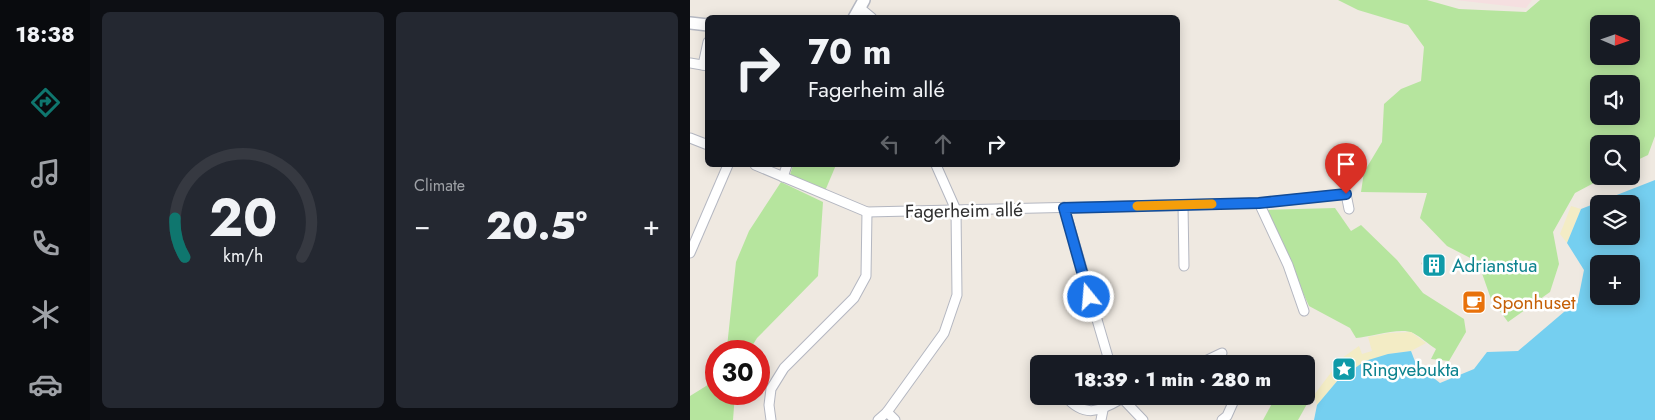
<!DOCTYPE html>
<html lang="en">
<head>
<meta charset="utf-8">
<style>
	body { margin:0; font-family:Jost,sans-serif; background:#242831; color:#f1f3f6; height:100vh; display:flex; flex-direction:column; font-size:19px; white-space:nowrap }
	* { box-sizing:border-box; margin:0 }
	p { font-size:16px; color:#9ea1a6 }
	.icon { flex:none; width:28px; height:28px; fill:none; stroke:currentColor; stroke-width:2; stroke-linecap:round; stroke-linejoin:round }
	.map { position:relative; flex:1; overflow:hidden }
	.sheet { display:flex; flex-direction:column; gap:12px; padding:12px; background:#0d0f14; width:600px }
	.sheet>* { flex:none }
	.top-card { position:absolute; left:15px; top:15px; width:475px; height:152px; border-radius:8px; box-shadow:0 2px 12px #0003; background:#171b24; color:#f1f3f6; overflow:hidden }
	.needle { width:32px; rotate:92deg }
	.buttons { position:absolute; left:900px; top:15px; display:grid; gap:10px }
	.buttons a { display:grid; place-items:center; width:50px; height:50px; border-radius:8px; background:#171b24; box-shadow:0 2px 12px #0003; font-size:25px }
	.speed { position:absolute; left:15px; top:340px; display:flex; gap:10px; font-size:25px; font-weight:700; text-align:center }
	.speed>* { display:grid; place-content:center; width:65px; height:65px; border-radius:50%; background:#171b24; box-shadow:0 2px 12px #0003; line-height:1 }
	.speed .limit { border:8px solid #d22; background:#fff; color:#111 }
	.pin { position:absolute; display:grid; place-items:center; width:42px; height:42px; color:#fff; margin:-51px -21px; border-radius:50% 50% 50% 0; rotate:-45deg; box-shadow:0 0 5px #0007 }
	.pin .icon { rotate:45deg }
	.me { position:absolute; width:55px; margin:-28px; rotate:343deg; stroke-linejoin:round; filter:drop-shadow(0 0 4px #0008) }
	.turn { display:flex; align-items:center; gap:18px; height:105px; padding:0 20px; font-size:22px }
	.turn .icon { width:65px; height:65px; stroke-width:2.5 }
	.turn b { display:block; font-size:35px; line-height:42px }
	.lanes { display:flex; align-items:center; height:48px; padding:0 20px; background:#0003; justify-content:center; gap:25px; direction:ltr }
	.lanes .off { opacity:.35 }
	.big { font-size:38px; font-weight:800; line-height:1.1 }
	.sheet .widget { flex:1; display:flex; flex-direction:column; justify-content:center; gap:8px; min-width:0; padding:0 18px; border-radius:8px; background:#242831 }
	.sheet .dial { align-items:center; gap:0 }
	.dial svg { height:130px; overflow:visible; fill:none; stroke:#363941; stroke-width:7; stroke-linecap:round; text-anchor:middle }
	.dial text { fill:#f1f3f6; stroke:none }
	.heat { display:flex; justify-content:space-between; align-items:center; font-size:28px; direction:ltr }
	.sheet .tiles { flex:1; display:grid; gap:12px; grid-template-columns:repeat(2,1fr) }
	.trip { position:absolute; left:340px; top:355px; width:285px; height:50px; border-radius:8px; background:#171b24; box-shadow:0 2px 12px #0003; font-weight:800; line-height:50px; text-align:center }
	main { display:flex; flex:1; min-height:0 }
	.tab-bar { display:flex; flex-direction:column; width:90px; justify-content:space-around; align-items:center; background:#090b0e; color:#9ea1a6 }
	.tab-bar .icon { width:35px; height:35px }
	.tab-bar .active { color:#0f766e }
	.tab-bar b { font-size:22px; color:#f1f3f6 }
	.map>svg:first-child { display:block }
</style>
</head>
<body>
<main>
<nav class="tab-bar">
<b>18:38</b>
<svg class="icon active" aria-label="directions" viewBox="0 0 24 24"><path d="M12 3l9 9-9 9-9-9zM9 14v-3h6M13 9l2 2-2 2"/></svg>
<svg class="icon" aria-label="music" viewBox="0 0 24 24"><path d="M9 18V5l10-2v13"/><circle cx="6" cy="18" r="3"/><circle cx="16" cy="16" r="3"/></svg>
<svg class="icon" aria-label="phone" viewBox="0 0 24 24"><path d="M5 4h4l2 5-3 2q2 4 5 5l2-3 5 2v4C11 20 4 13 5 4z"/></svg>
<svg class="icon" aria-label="climate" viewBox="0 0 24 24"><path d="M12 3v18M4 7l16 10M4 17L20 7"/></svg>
<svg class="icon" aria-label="car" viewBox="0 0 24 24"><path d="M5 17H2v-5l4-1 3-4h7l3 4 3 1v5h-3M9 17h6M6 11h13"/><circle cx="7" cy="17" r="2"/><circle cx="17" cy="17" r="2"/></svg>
</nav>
<section class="sheet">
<div class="tiles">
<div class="widget dial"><svg viewBox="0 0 100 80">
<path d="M14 69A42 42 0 1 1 86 69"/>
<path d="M14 69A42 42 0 0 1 8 45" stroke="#0f766e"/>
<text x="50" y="56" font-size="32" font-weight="700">20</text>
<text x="50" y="72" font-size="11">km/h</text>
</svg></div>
<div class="widget"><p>Climate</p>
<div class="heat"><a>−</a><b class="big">20.5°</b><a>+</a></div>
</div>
</div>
</section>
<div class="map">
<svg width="965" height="420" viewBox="0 0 965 420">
	<rect width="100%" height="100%" fill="#efe9e1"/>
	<!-- medical -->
	<polygon fill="#f5dfe0" points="765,0 842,0 836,8"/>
	<!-- green -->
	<g fill="#b6e59e" fill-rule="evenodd">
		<path d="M648 0H737L769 9 836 12 850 0H965V136L958 155 941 163V144H909V176H917L885 193 863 232 869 264 860 292 818 322 801 299 788 262 757 246 730 218 737 193 671 192 674 172 692 142 694 104 711 89 731 81 734 47 718 25 668 10ZM909 24H941V56H909ZM909 84H941V116H909Z"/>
		<polygon points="103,165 146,165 135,191 100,175"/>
		<polygon points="91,182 133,202 128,276 67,338 59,351 35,351 37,347 46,262 59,231"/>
		<path d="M645 208 661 231 671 225 707 260 733 293 774 319 776 332 759 361 741 359 746 349C738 344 731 337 723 333 710 327 681 337 666 338L660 328 619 306 575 210Z"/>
		<polygon points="26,367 26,394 45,394 43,420 0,420 0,396 21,383"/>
		<polygon points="586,396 611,396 617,404 608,420 573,420"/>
	</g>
	<!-- sand -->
	<g fill="#f3ecc5">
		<polygon points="881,206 891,209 877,243 870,234"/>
		<polygon points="721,332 736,343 721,351 698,354 648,380 627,405 624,395 652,358 669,346 672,354 682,351 678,337 699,333"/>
	</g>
	<!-- water -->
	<path fill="#75cff0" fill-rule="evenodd" d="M965 180V420H624L627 405 648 380 675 361 698 354 721 351 726 364 750 383 784 369 797 352 828 351 888 300 894 270 877 243 891 209ZM909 204H941V236H909ZM909 264H941V296H909Z"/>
	<!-- building -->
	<g fill="#cbc7bf">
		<polygon points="735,256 749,264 745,271 731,264"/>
		<polygon points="784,294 792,298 790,301 791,302 782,314 774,308 779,295 782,297"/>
	</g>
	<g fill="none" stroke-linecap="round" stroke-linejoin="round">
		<!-- minor casing -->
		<g stroke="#b4b7c1" stroke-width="11">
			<g id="minor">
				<polyline points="170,8 182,18"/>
				<polyline points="0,63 18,66"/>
				<polyline points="13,65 18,42"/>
				<polyline points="0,138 18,145"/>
				<polyline points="65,165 177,212 569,203 656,194 659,209"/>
				<polyline points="93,177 97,165"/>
				<polyline points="569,203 598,265 614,311"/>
				<polyline points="493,205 494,266"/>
				<polyline points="374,207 420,364"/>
				<polyline points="0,253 38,165"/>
				<polyline points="509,364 532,353"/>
				<path d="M375 396C394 418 409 412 431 399"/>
				<polyline points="430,396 453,420"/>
				<polyline points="197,412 205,420"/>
				<polyline points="81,420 79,405 81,389 94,368 164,298 176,276 177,212"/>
				<polyline points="188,420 197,412 254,333 267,295 266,210 246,165"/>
				<polyline points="411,420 413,410"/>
				<polyline points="532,420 537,416 546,396"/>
			</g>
		</g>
		<!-- tertiary casing -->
		<g stroke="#b4b7c1" stroke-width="14">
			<g id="tertiary">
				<polyline points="164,18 174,0"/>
				<polyline points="0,23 18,25"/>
			</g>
		</g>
		<!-- minor -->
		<use href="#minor" stroke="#fff" stroke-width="9"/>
		<!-- tertiary -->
		<use href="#tertiary" stroke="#fff" stroke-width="11"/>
	</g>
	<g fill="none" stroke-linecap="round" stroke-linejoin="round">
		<!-- route casing -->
		<g stroke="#114b97" stroke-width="12">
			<polyline id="route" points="399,297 374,208 569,203 656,194"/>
		</g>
		<!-- route -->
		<use href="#route" stroke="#1a73e8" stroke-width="9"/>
		<!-- slow -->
		<polyline stroke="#f59e0b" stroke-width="9" points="447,206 522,204"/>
	</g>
	<!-- icons -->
	<defs>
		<g id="building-square" transform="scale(1.25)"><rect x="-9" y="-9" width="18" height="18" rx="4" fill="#0f9aa8" stroke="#fff"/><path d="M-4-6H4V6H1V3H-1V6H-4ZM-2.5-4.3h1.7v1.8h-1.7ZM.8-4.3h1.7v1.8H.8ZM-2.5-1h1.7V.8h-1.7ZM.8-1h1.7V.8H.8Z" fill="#fff"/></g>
		<g id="cafe-square" transform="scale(1.25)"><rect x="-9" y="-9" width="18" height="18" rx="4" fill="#e8710a" stroke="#fff"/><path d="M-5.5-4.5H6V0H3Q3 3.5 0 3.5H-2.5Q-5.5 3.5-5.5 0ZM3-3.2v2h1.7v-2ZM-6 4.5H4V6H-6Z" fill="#fff"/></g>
		<g id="sight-square" transform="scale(1.25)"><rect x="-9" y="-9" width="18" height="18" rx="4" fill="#0f9aa8" stroke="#fff"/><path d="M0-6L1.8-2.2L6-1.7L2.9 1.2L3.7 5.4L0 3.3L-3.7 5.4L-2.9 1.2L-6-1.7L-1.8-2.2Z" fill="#fff"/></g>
	</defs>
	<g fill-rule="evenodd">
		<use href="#building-square" x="744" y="265"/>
		<use href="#cafe-square" x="784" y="302"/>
		<use href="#sight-square" x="654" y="369"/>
	</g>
	<g text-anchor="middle" stroke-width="5" stroke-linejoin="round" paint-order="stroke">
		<!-- street labels -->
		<g font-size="19" fill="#2e2e2e" stroke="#fff">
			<text transform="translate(274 210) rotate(-1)" y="7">Fagerheim allé</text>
		</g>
		<!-- culture labels -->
		<g font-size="19" fill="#0d838f" stroke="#fff" text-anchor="start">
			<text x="762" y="272">Adrianstua</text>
			<text x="672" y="376">Ringvebukta</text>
		</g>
		<!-- food labels -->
		<g font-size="19" fill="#c56008" stroke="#fff" text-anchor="start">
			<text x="802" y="309">Sponhuset</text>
		</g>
	</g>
</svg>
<div class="buttons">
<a><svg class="needle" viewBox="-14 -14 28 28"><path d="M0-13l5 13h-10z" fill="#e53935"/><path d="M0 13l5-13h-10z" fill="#9ea1a6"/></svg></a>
<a><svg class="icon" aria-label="sound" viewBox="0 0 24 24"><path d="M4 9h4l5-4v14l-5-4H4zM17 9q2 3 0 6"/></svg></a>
<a><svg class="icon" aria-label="search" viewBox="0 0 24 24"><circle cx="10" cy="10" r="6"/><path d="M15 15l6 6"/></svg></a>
<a><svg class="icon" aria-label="layers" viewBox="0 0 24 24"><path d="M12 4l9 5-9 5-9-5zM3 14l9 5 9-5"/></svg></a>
<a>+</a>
</div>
<div class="speed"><div class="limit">30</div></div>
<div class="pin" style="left:656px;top:194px;background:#d93025"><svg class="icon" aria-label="arrive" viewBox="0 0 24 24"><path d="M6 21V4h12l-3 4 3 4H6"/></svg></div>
<svg class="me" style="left:399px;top:297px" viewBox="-20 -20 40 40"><circle r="17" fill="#1a73e8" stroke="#fff" stroke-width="3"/><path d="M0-11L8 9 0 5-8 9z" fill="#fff"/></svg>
<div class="trip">18:39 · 1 min · 280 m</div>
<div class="top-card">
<div class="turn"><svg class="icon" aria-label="right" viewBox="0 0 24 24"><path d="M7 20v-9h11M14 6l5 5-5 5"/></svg><div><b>70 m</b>Fagerheim allé</div></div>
<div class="lanes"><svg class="icon off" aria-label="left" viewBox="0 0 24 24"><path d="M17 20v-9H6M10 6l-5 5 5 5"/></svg><svg class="icon off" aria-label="ahead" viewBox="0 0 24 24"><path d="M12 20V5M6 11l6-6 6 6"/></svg><svg class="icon" aria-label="right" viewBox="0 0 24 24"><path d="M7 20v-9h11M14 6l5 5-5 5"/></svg></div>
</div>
</div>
</main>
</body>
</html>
